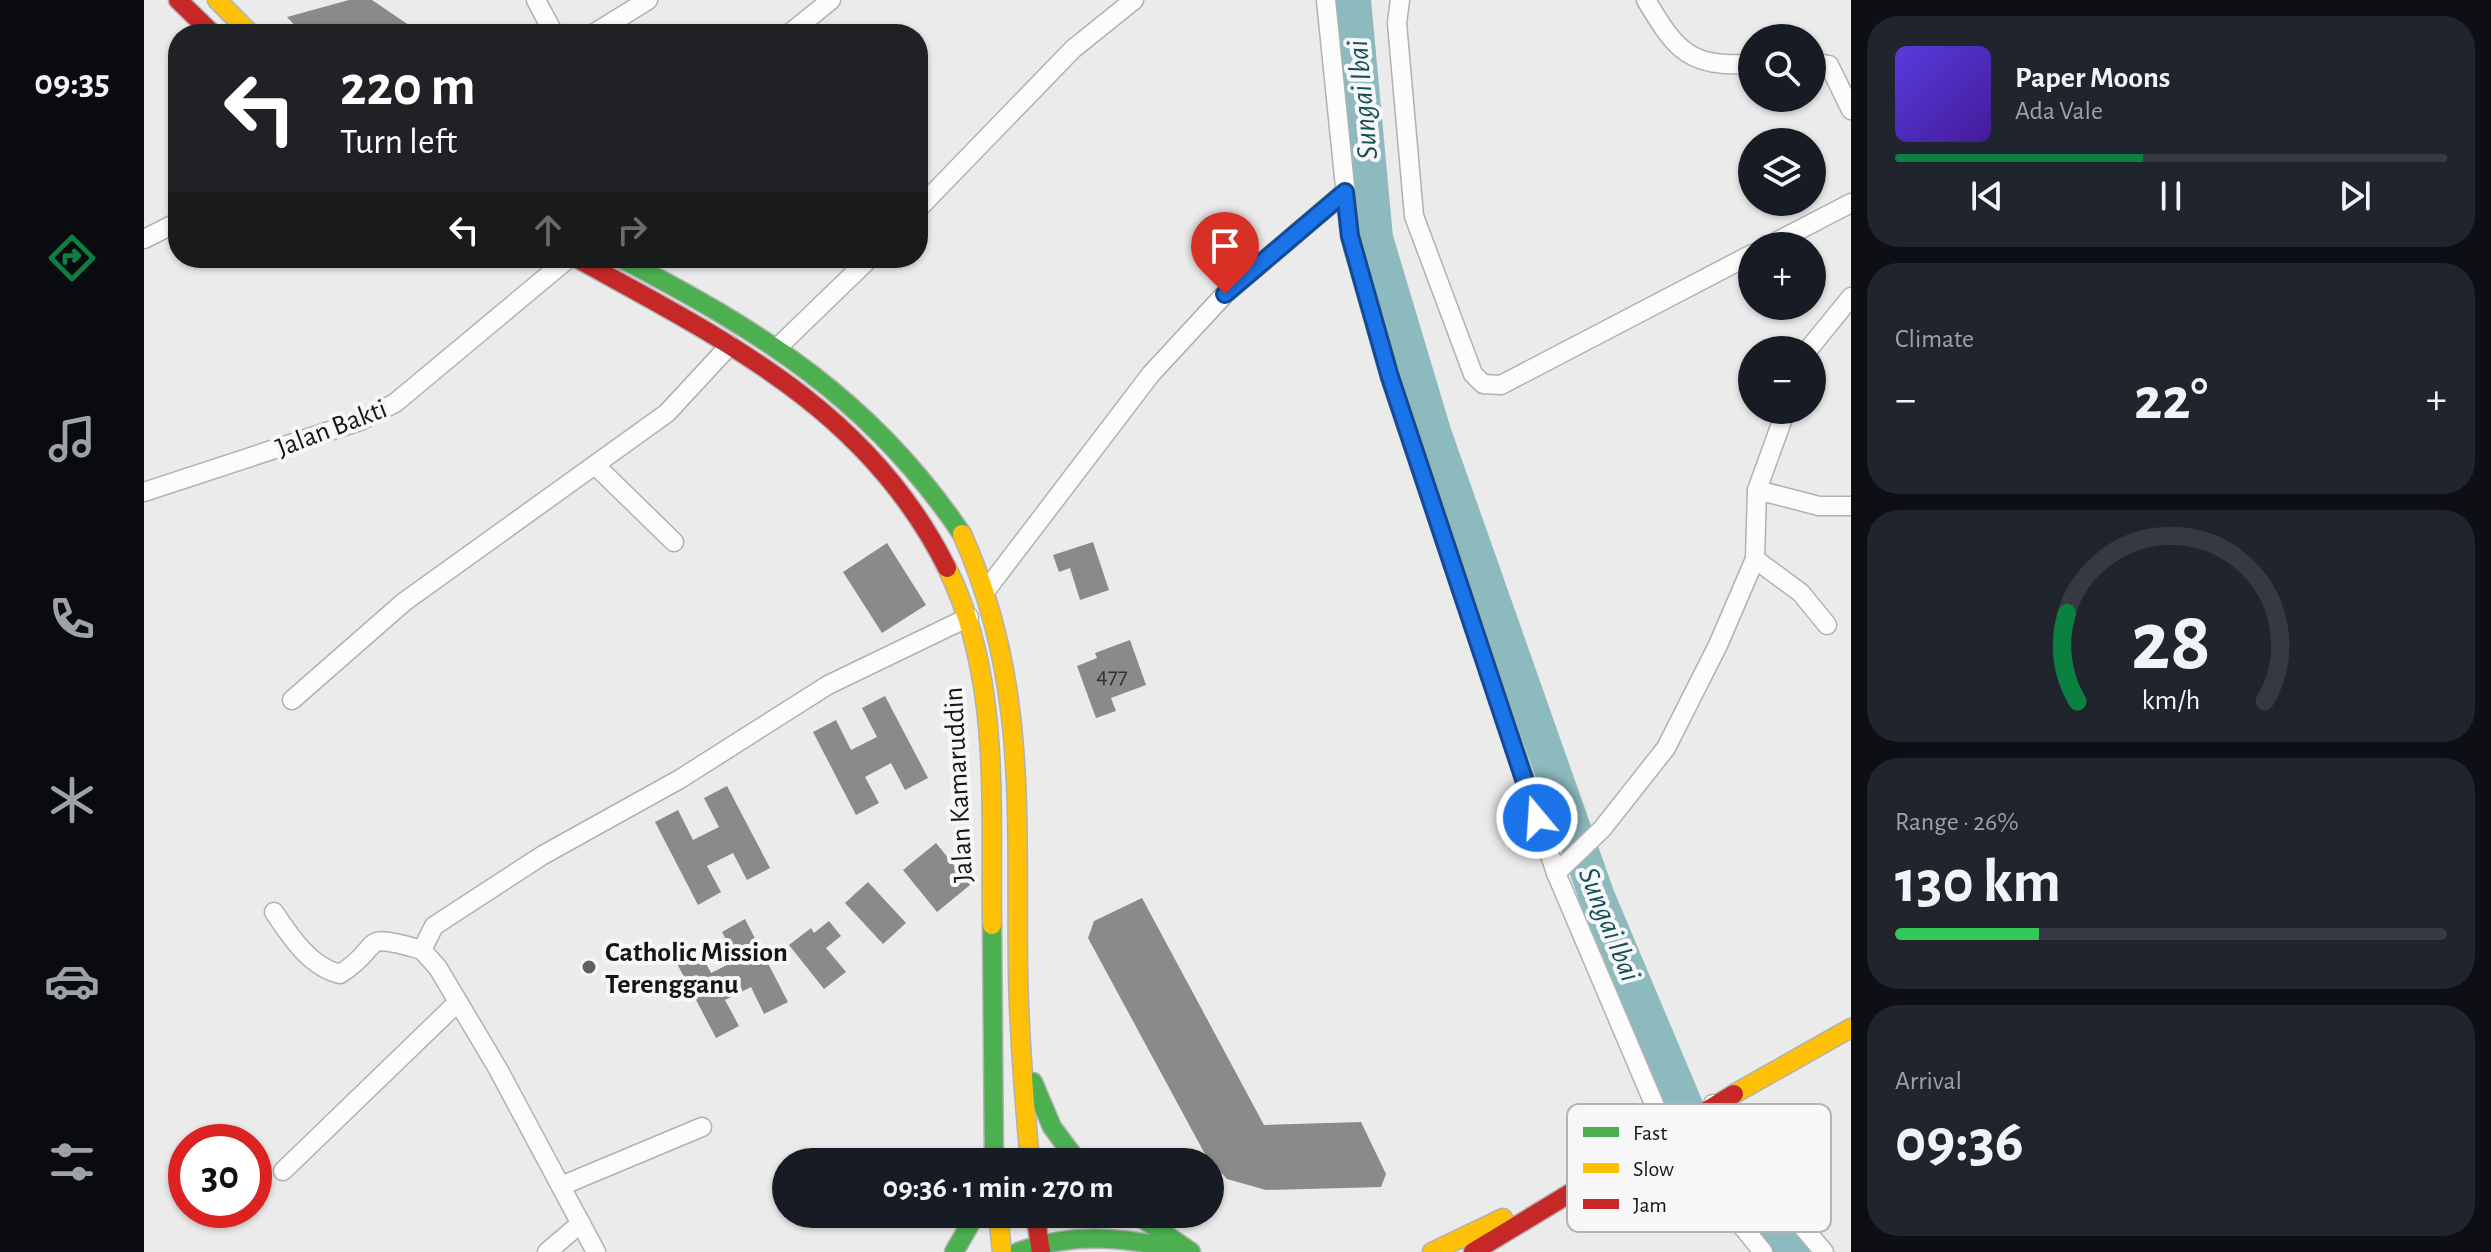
<!DOCTYPE html>
<html lang="en">
<head>
<meta charset="utf-8">
<style>
	body { margin:0; font-family:"Alegreya Sans",sans-serif; background:#20242c; color:#f1f3f6; height:100vh; display:flex; flex-direction:column; font-size:30px; white-space:nowrap }
	* { box-sizing:border-box; margin:0 }
	p { font-size:26px; color:#9ea1a6 }
	.icon { flex:none; width:44px; height:44px; fill:none; stroke:currentColor; stroke-width:2; stroke-linecap:round; stroke-linejoin:round }
	.map { position:relative; flex:1; overflow:hidden }
	.drawer { display:flex; flex-direction:column; gap:16px; padding:16px; background:#0d0f14; width:640px }
	.drawer>* { flex:none }
	.top-card { position:absolute; left:24px; top:24px; width:760px; height:244px; border-radius:32px; box-shadow:0 2px 6px #0004; background:#202124; color:#fff; overflow:hidden }
	.buttons { position:absolute; left:1594px; top:24px; display:grid; gap:16px }
	.buttons a { display:grid; place-items:center; width:88px; height:88px; border-radius:50%; background:#171b24; box-shadow:0 2px 6px #0004; font-size:40px }
	.speed { position:absolute; left:24px; top:1124px; display:flex; gap:16px; font-size:40px; font-weight:700; text-align:center }
	.speed>* { display:grid; place-content:center; width:104px; height:104px; border-radius:50%; background:#171b24; box-shadow:0 2px 6px #0004; line-height:1 }
	.speed .limit { border:12px solid #d22; background:#fff; color:#111 }
	.pin { position:absolute; display:grid; place-items:center; width:68px; height:68px; color:#fff; margin:-82px -34px; border-radius:50% 50% 50% 0; rotate:-45deg; box-shadow:0 0 8px #0007 }
	.pin .icon { rotate:45deg }
	.me { position:absolute; width:88px; margin:-44px; rotate:342deg; stroke-linejoin:round; filter:drop-shadow(0 0 6px #0008) }
	.turn { display:flex; align-items:center; gap:28px; height:168px; padding:0 40px; font-size:36px }
	.turn .icon { width:104px; height:104px; stroke-width:2.5 }
	.turn b { display:block; font-size:56px; line-height:68px }
	.lanes { display:flex; align-items:center; height:76px; padding:0 40px; background:#0003; justify-content:center; gap:40px; direction:ltr }
	.lanes .off { opacity:.35 }
	.big { font-size:60px; font-weight:700; line-height:1.1 }
	.drawer .widget { flex:1; display:flex; flex-direction:column; justify-content:center; gap:12px; min-width:0; padding:0 28px; border-radius:32px; background:#20242c }
	.drawer .dial { align-items:center; gap:0 }
	.dial svg { height:208px; overflow:visible; fill:none; stroke:#363941; stroke-width:7; stroke-linecap:round; text-anchor:middle }
	.dial text { fill:#f1f3f6; stroke:none }
	.song { display:flex; align-items:center; gap:24px }
	.cover { width:96px; height:96px; border-radius:12px; background:linear-gradient(135deg,hsl(250 70% 55%),hsl(260 70% 35%)) }
	.played { height:8px; border-radius:4px; background:linear-gradient(90deg,#0b8043 45%,#363941 45%) }
	.keys { display:flex; justify-content:space-around; direction:ltr }
	.heat { display:flex; justify-content:space-between; align-items:center; font-size:44px; direction:ltr }
	.charge { height:12px; border-radius:6px; background:linear-gradient(90deg,#34c759 26%,#363941 0) }
	.trip { position:absolute; left:628px; top:1148px; width:452px; height:80px; border-radius:40px; background:#171b24; box-shadow:0 2px 6px #0004; font-weight:700; line-height:80px; text-align:center }
	main { display:flex; flex:1; min-height:0 }
	.menu { display:flex; flex-direction:column; width:144px; justify-content:space-around; align-items:center; background:#090b0e; color:#9ea1a6 }
	.menu .icon { width:56px; height:56px }
	.menu .on { color:#0b8043 }
	.menu b { font-size:36px; color:#f1f3f6 }
	.map>svg:first-child { display:block }
</style>
</head>
<body>
<main>
<nav class="menu">
<b>09:35</b>
<svg class="icon on" aria-label="directions" viewBox="0 0 24 24"><path d="M12 3l9 9-9 9-9-9zM9 14v-3h6M13 9l2 2-2 2"/></svg>
<svg class="icon" aria-label="music" viewBox="0 0 24 24"><path d="M9 18V5l10-2v13"/><circle cx="6" cy="18" r="3"/><circle cx="16" cy="16" r="3"/></svg>
<svg class="icon" aria-label="phone" viewBox="0 0 24 24"><path d="M5 4h4l2 5-3 2q2 4 5 5l2-3 5 2v4C11 20 4 13 5 4z"/></svg>
<svg class="icon" aria-label="climate" viewBox="0 0 24 24"><path d="M12 3v18M4 7l16 10M4 17L20 7"/></svg>
<svg class="icon" aria-label="car" viewBox="0 0 24 24"><path d="M5 17H2v-5l4-1 3-4h7l3 4 3 1v5h-3M9 17h6M6 11h13"/><circle cx="7" cy="17" r="2"/><circle cx="17" cy="17" r="2"/></svg>
<svg class="icon" aria-label="filters" viewBox="0 0 24 24"><path d="M4 7h16M4 17h16"/><circle cx="9" cy="7" r="2"/><circle cx="15" cy="17" r="2"/></svg>
</nav>
<div class="map">
<svg width="1707" height="1252" viewBox="0 0 1707 1252">
	<rect width="100%" height="100%" fill="#ebebeb"/>
	<g fill="none" stroke-linecap="round" stroke-linejoin="round">
		<!-- river -->
		<g stroke="#8cbabe" stroke-width="36">
			<polyline points="1209,0 1231,238 1289,432 1453,897 1541,1106"/>
			<polyline points="1555,1131 1647,1252"/>
		</g>
	</g>
	<!-- building -->
	<g fill="#8a8a8b">
		<polygon points="205,0 228,0 278,34 159,34 143,17"/>
		<polygon points="949,542 965,590 936,600 926,568 915,572 909,555"/>
		<polygon points="743,543 782,605 738,633 699,572"/>
		<polygon points="986,640 1002,685 967,698 972,711 952,718 933,666 953,658 951,653"/>
		<polygon points="741,696 784,778 761,790 747,763 721,777 735,803 712,815 669,732 692,720 707,750 733,737 718,708"/>
		<polygon points="583,786 626,868 603,880 589,853 563,866 577,892 554,905 511,822 534,810 549,840 575,827 560,798"/>
		<polygon points="792,843 826,885 793,912 759,870"/>
		<polygon points="724,882 762,923 739,944 701,903"/>
		<polygon points="998,898 1120,1125 1217,1122 1242,1174 1237,1187 1122,1190 1083,1179 1062,1156 944,938 950,921"/>
		<polygon points="601,919 644,1002 620,1014 607,987 581,1000 595,1026 572,1038 529,956 552,944 567,973 593,960 578,932"/>
		<polygon points="685,921 697,936 682,948 702,972 680,989 645,945 667,928 670,933"/>
	</g>
	<g fill="none" stroke-linecap="round" stroke-linejoin="round">
		<!-- street casing -->
		<g stroke="#b1b1b2" stroke-width="21">
			<g id="street">
				<polyline points="392,0 410,34"/>
				<polyline points="1182,0 1206,236 1246,377 1412,873 1522,1132 1619,1252"/>
				<polyline points="1256,0 1253,23 1270,216 1329,374 1339,384 1357,385 1608,254"/>
				<path d="M1502 0C1533 52 1545 67 1608 64"/>
				<polyline points="449,34 504,0"/>
				<polyline points="645,34 687,0"/>
				<polyline points="1668,62 1685,65 1707,110"/>
				<polyline points="774,209 929,49 990,0"/>
				<polyline points="0,239 34,222"/>
				<polyline points="1624,246 1707,203"/>
				<polyline points="633,348 726,258"/>
				<polyline points="1664,350 1707,297"/>
				<polyline points="451,465 530,542"/>
				<polyline points="1613,490 1675,506 1707,506"/>
				<polyline points="0,492 216,421 251,403 425,258"/>
				<polyline points="1611,559 1657,593 1683,625"/>
				<polyline points="843,589 1007,374 1081,294 1201,192"/>
				<polyline points="148,700 260,602 523,413 586,345"/>
				<polyline points="1412,873 1458,829 1522,748 1574,645 1611,559 1613,490 1642,410"/>
				<path d="M130 912C146 936 166 967 196 974 242 945 211 931 278 950"/>
				<polyline points="1569,1104 1630,1193 1680,1252"/>
				<polyline points="139,1171 314,1002"/>
				<polyline points="417,1186 558,1127"/>
				<polyline points="403,1252 437,1223"/>
				<polyline points="452,1252 354,1069 294,968 278,950 290,926 399,855 536,779 684,685 825,617"/>
			</g>
		</g>
		<!-- fast casing -->
		<g stroke="#b1b1b2" stroke-width="21">
			<g id="fast">
				<path d="M476 258C618 332 727 399 818 534"/>
				<polyline points="848,925 850,1162"/>
				<polyline points="889,1082 908,1127 934,1162"/>
				<polyline points="992,1214 1047,1252"/>
				<polyline points="810,1252 832,1214"/>
				<path d="M874 1252C929 1232 980 1237 1036 1250"/>
			</g>
		</g>
		<!-- slow casing -->
		<g stroke="#b1b1b2" stroke-width="21">
			<g id="slow">
				<polyline points="73,0 107,34"/>
				<path d="M818 534C884 681 872 813 874 969 875 1033 880 1097 886 1162"/>
				<path d="M803 568C858 678 846 807 848 925"/>
				<polyline points="1590,1094 1707,1028"/>
				<polyline points="854,1214 858,1252"/>
				<polyline points="1288,1252 1359,1218"/>
			</g>
		</g>
		<!-- jam casing -->
		<g stroke="#b1b1b2" stroke-width="21">
			<g id="jam">
				<polyline points="34,0 69,34"/>
				<path d="M432 258C580 340 724 409 803 568"/>
				<polyline points="891,1214 897,1252"/>
				<polyline points="1329,1252 1590,1094"/>
			</g>
		</g>
		<!-- street -->
		<use href="#street" stroke="#fcfcfc" stroke-width="18"/>
		<!-- fast -->
		<use href="#fast" stroke="#4caf50" stroke-width="18"/>
		<!-- slow -->
		<use href="#slow" stroke="#ffc107" stroke-width="18"/>
		<!-- jam -->
		<use href="#jam" stroke="#c62828" stroke-width="18"/>
	</g>
	<g fill="none" stroke-linecap="round" stroke-linejoin="round">
		<!-- route casing -->
		<g stroke="#114b97" stroke-width="20">
			<polyline id="route" points="1081,294 1201,192 1206,236 1246,377 1393,818"/>
		</g>
		<!-- route -->
		<use href="#route" stroke="#1a73e8" stroke-width="14"/>
	</g>
	<!-- markers -->
	<circle fill="#606061" stroke="#f7f7fa" stroke-width="3" cx="445" cy="967" r="8"/>
	<g text-anchor="middle" stroke-width="8" stroke-linejoin="round" paint-order="stroke">
		<!-- number labels -->
		<g font-size="24" fill="#323233">
			<text x="968" y="683">477</text>
		</g>
		<!-- street labels -->
		<g font-size="28" fill="#151516" stroke="#f7f7fa">
			<text transform="translate(187 427) rotate(-21)" y="10">Jalan Bakti</text>
			<text transform="translate(813 785) rotate(-93)" y="10">Jalan Kamaruddin</text>
		</g>
		<!-- poi labels -->
		<g font-size="28" font-weight="bold" fill="#151516" stroke="#f7f7fa" text-anchor="start">
			<text x="461" y="961">Catholic Mission<tspan x="461" dy="32">Terengganu</tspan></text>
		</g>
		<!-- water labels -->
		<g font-size="30" font-style="italic" fill="#154f55" stroke="#f7f7fa">
			<text transform="translate(1218 100) rotate(-95)" y="10">Sungai Ibai</text>
			<text transform="translate(1466 924) rotate(68)" y="10">Sungai Ibai</text>
		</g>
	</g>
	<!-- legend -->
	<rect x="1423" y="1104" width="264" height="128" rx="12" fill="#f7f7fa" stroke="#b3b3b6" stroke-width="2"/>
	<rect x="1439" y="1127" width="36" height="10" fill="#4caf50"/>
	<rect x="1439" y="1163" width="36" height="10" fill="#ffc107"/>
	<rect x="1439" y="1199" width="36" height="10" fill="#c62828"/>
	<g font-size="22" fill="#151516">
		<text x="1489" y="1140">Fast</text>
		<text x="1489" y="1176">Slow</text>
		<text x="1489" y="1212">Jam</text>
	</g>
</svg>
<div class="buttons">
<a><svg class="icon" aria-label="search" viewBox="0 0 24 24"><circle cx="10" cy="10" r="6"/><path d="M15 15l6 6"/></svg></a>
<a><svg class="icon" aria-label="layers" viewBox="0 0 24 24"><path d="M12 4l9 5-9 5-9-5zM3 14l9 5 9-5"/></svg></a>
<a>+</a>
<a>−</a>
</div>
<div class="speed"><div class="limit">30</div></div>
<div class="pin" style="left:1081px;top:294px;background:#d93025"><svg class="icon" aria-label="arrive" viewBox="0 0 24 24"><path d="M6 21V4h12l-3 4 3 4H6"/></svg></div>
<svg class="me" style="left:1393px;top:818px" viewBox="-20 -20 40 40"><circle r="17" fill="#1a73e8" stroke="#fff" stroke-width="3"/><path d="M0-11L8 9 0 5-8 9z" fill="#fff"/></svg>
<div class="trip">09:36 · 1 min · 270 m</div>
<div class="top-card">
<div class="turn"><svg class="icon" aria-label="left" viewBox="0 0 24 24"><path d="M17 20v-9H6M10 6l-5 5 5 5"/></svg><div><b>220 m</b>Turn left</div></div>
<div class="lanes"><svg class="icon" aria-label="left" viewBox="0 0 24 24"><path d="M17 20v-9H6M10 6l-5 5 5 5"/></svg><svg class="icon off" aria-label="ahead" viewBox="0 0 24 24"><path d="M12 20V5M6 11l6-6 6 6"/></svg><svg class="icon off" aria-label="right" viewBox="0 0 24 24"><path d="M7 20v-9h11M14 6l5 5-5 5"/></svg></div>
</div>
</div>
<section class="drawer">
<div class="widget">
<div class="song"><i class="cover"></i><div><b>Paper Moons</b><p>Ada Vale</p></div></div>
<div class="played"></div>
<div class="keys"><svg class="icon" aria-label="previous" viewBox="0 0 24 24"><path d="M18 5L8 12l10 7zM5 5v14"/></svg><svg class="icon" aria-label="pause" viewBox="0 0 24 24"><path d="M8 5v14M16 5v14"/></svg><svg class="icon" aria-label="next" viewBox="0 0 24 24"><path d="M6 5l10 7-10 7zM19 5v14"/></svg></div>
</div>
<div class="widget"><p>Climate</p>
<div class="heat"><a>−</a><b class="big">22°</b><a>+</a></div>
</div>
<div class="widget dial"><svg viewBox="0 0 100 80">
<path d="M14 69A42 42 0 1 1 86 69"/>
<path d="M14 69A42 42 0 0 1 10 35" stroke="#0b8043"/>
<text x="50" y="56" font-size="32" font-weight="700">28</text>
<text x="50" y="72" font-size="11">km/h</text>
</svg></div>
<div class="widget"><p>Range · 26%</p><b class="big">130 km</b><div class="charge"></div></div>
<div class="widget"><p>Arrival</p><b class="big">09:36</b></div>
</section>
</main>
</body>
</html>
